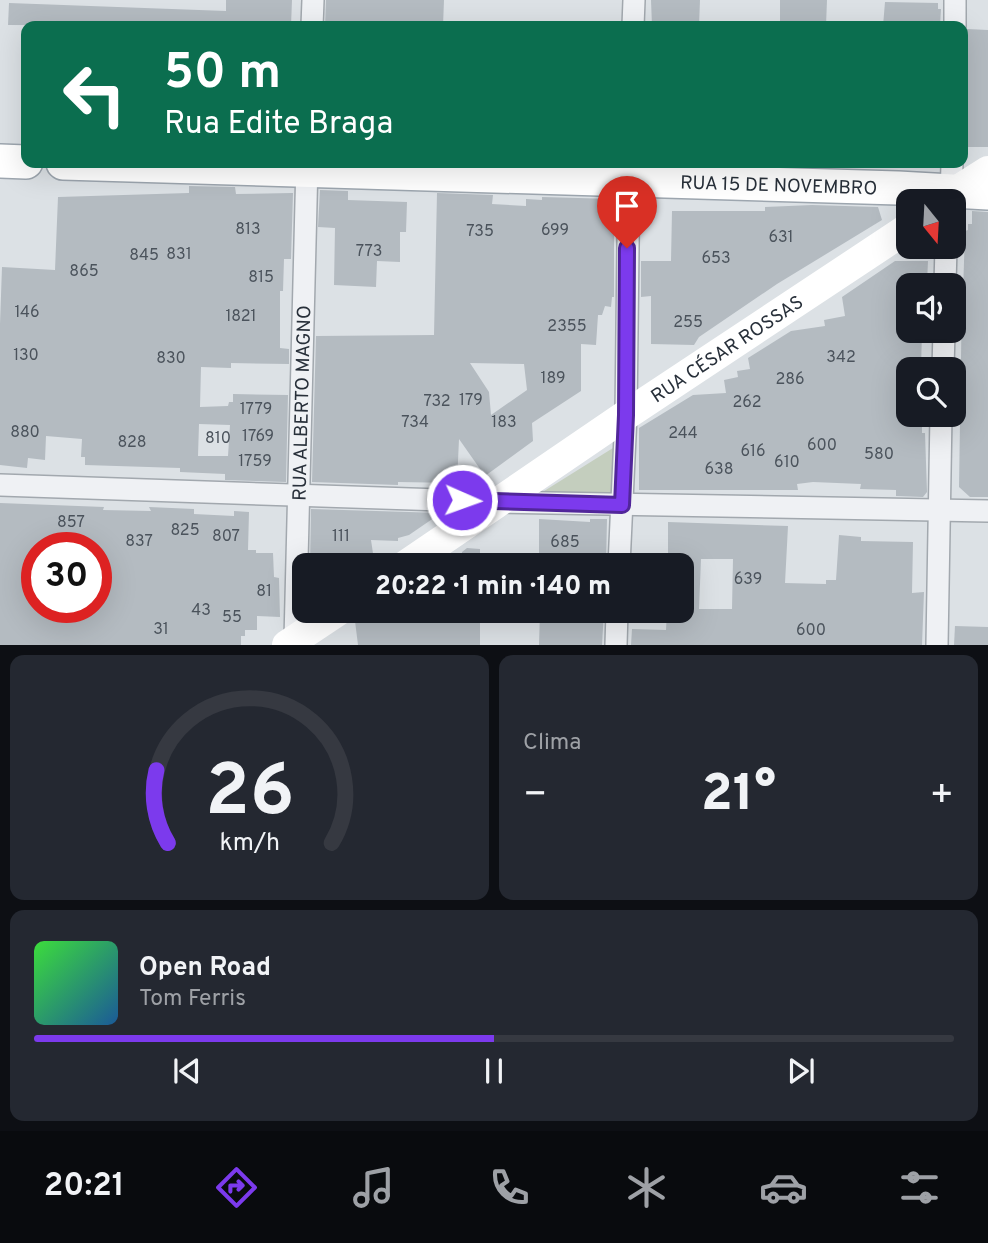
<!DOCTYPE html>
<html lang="pt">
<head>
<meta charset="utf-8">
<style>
	body { margin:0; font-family:Overpass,sans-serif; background:#242831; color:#f1f3f6; height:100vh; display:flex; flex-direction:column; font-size:26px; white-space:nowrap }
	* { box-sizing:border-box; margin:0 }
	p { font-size:23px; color:#9ea1a6 }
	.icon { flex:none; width:38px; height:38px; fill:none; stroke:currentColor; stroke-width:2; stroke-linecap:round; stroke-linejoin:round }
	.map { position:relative; height:645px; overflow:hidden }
	.drawer { display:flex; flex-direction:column; gap:10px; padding:10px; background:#0d0f14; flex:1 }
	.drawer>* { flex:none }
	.top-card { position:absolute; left:21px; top:21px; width:947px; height:147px; border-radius:14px; box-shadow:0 7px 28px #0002; background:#0b6e4f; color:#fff; overflow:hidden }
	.needle { width:46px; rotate:162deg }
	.tools { position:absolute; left:896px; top:189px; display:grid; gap:14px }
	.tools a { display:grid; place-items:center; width:70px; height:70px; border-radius:14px; background:#171b24; box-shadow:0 7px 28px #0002; font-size:35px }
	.speed { position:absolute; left:21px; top:532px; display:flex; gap:14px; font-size:35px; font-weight:700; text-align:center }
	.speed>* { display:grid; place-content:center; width:91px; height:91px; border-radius:50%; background:#171b24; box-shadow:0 7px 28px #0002; line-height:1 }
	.speed .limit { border:10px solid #d22; background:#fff; color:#111 }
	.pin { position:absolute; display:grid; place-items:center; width:60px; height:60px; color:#fff; margin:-72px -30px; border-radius:50% 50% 50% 0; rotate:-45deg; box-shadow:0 0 7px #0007 }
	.pin .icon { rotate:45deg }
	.me { position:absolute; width:77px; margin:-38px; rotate:92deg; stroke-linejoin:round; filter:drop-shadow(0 0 5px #0008) }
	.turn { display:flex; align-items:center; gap:24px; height:147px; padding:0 28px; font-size:32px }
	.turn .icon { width:91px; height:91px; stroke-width:2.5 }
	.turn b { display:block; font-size:49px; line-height:60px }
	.big { font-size:52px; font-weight:800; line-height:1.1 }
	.drawer .tile { flex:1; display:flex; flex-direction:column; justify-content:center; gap:10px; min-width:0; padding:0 24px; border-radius:14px; background:#242831 }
	.drawer .dial { align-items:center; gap:0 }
	.dial svg { height:182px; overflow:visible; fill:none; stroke:#363941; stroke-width:7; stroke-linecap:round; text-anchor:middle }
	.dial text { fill:#f1f3f6; stroke:none }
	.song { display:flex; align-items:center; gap:21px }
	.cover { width:84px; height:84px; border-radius:10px; background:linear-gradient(135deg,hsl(120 70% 55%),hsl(210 70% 35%)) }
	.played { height:7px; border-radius:4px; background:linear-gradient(90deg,#7c3aed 50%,#363941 50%) }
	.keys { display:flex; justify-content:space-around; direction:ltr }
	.heat { display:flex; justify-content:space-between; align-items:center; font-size:38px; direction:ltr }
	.drawer .tiles { flex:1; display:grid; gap:10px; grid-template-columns:1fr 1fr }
	.tile:last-child { grid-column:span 2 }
	.trip { position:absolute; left:292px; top:553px; width:402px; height:70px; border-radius:14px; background:#171b24; box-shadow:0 7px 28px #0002; font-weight:800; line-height:70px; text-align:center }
	.tabs { display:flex; height:112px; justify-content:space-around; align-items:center; background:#090b0e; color:#9ea1a6 }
	.tabs .icon { width:49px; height:49px }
	.tabs .current { color:#7c3aed }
	.tabs b { font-size:32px; color:#f1f3f6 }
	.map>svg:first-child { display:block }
</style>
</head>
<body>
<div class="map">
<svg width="988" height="645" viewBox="0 0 988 645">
	<rect width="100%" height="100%" fill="#dce1e5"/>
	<!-- green -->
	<polygon fill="#c4cebe" points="613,448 611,501 533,498"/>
	<!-- building -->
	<g fill="#b4bbc1" fill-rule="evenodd">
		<polygon points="226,0 292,0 291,26 8,25 9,3 226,11"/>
		<polygon points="326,0 444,0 443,26 325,26"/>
		<polygon points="651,0 700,0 699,26 652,26"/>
		<polygon points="780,0 827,0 826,26 780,26"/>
		<polygon points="885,2 938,3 938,9 941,9 940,26 883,26"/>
		<polygon points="967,29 988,30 988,147 968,147 966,87 963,87 963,36"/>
		<path d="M189 186 235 187 236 194 293 193 291 259H284L283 291H280V348L289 349V364L231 363V368L201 367 200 407 228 406 229 402H233V394L288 395 286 482 225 480V474L180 472V468L85 465V457H81L82 439 46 436 45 460 28 458 27 468 0 465V324L2 267 55 270 58 197 189 193ZM199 424 230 425 228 456H198Z"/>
		<polygon points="320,190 348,191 348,200 407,202 406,232 400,232 400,262 377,261 376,287 334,285 335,228 318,227"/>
		<path d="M437 193 493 195 492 204 526 206V199L542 200V197L614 199V297H612L611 307 605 306 602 315H598L596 345 581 344V391L532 423 533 441 485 476 459 439 457 483 398 482V485L312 482 316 336 434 335ZM470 363 524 364 527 390 491 415 489 392Z"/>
		<polygon points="812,205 878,207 882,220 777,284 699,337 694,345 651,344 651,296 641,297 641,261 671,261 672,211 765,211 765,207"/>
		<polygon points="972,211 988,212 988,497 970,497 959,487 962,293 963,293 965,231 968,230 968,224 972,224"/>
		<polygon points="895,261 928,261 927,283 925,285 908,285 908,331 922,331 921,369 908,369 908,415 918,415 918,425 922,427 922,433 925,433 927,492 923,497 896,496 896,490 860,489 861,484 813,482 797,484 798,490 639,490 639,428 693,395 726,393 724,380 738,377 737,371 750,369 748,358 791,331 825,326 824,320 845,316 842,297"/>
		<path d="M0 503 104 507 103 510 151 511 149 507 194 509V514L234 516V511L249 512 248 550H256V553H273L274 577 279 578 280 617 257 616V630H245V636H241V645H0ZM37 548H96V607H37Z"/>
		<polygon points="311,509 441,513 409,535 398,538 398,541 371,540 374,560 366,565 310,565"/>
		<polygon points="539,519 590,522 590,519 607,519 606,565 557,565 557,561 539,560"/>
		<path d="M668 522 788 526 785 583 826 584V580H836L839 535 861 537V541L913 542 912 593 924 592 922 645H631L632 629 666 630 667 611H682V565H668ZM701 559H733L732 609H699Z"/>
		<polygon points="467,548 480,549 480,565 461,565 462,552"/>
		<polygon points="365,611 480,611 480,645 358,645 355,621 365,617"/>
		<polygon points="540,611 604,611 602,645 539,645"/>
		<polygon points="955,626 988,627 988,645 954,645"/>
	</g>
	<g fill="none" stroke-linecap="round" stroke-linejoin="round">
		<!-- street casing -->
		<g stroke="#a2a8ae" stroke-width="24">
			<g id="street">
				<polyline points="312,26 313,0"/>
				<polyline points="633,26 634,0"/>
				<polyline points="955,26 955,0"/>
				<polyline points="951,201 952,163"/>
				<polyline points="945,285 946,247"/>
				<polyline points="943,369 944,331"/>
				<polyline points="0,485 500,502 988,511"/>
				<polyline points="619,565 626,415 629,163"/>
				<path id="s1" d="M295 639 307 163"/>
				<polyline points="616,645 617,611"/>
				<polyline points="937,645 941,415"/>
			</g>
		</g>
		<!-- primary casing -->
		<g stroke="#9da6af" stroke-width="36">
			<g id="primary">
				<polyline points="0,161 26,162"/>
				<path id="s3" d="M63 163 898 188 988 193"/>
			</g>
		</g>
		<!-- street -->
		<use href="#street" stroke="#eff1f4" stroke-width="21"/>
		<!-- secondary -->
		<g stroke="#fff" stroke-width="30">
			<polyline points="947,197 988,171"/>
			<path id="s2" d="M406 565 626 415 908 228"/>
			<polyline points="287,645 338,611"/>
		</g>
		<!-- primary -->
		<use href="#primary" stroke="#fff" stroke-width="33"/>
	</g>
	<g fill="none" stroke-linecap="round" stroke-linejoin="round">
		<!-- route casing -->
		<g stroke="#51269a" stroke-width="18">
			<polyline id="route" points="462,500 622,505 626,415 627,248"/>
		</g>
		<!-- route -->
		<use href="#route" stroke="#7c3aed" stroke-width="12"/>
	</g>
	<g text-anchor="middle" stroke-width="5" stroke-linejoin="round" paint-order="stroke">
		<!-- number labels -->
		<g font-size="16" fill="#4b535c">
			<text x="248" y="234">813</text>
			<text x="555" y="235">699</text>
			<text x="480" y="236">735</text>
			<text x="781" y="242">631</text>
			<text x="369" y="256">773</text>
			<text x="179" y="259">831</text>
			<text x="144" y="260">845</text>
			<text x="716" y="263">653</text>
			<text x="84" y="276">865</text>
			<text x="261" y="282">815</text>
			<text x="27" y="317">146</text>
			<text x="241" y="321">1821</text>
			<text x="688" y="327">255</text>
			<text x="567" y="331">2355</text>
			<text x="26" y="360">130</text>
			<text x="841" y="362">342</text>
			<text x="171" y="363">830</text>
			<text x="553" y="383">189</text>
			<text x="790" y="384">286</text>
			<text x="471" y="405">179</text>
			<text x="437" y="406">732</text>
			<text x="747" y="407">262</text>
			<text x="256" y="414">1779</text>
			<text x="415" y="427">734</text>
			<text x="504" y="427">183</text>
			<text x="25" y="437">880</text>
			<text x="683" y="438">244</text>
			<text x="258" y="441">1769</text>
			<text x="218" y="443">810</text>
			<text x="132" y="447">828</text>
			<text x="822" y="450">600</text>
			<text x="753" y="456">616</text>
			<text x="879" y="459">580</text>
			<text x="255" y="466">1759</text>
			<text x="787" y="467">610</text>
			<text x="719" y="474">638</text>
			<text x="71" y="527">857</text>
			<text x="185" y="535">825</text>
			<text x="226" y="541">807</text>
			<text x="341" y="541">111</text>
			<text x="139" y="546">837</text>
			<text x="565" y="547">685</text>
			<text x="748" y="584">639</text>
			<text x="264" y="596">81</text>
			<text x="201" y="615">43</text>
			<text x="232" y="622">55</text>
			<text x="161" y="634">31</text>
			<text x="811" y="635">600</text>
		</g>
		<!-- street labels -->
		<g font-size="19" fill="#28303a" stroke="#ebeff3">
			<text dy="7" stroke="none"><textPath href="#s3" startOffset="716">RUA 15 DE NOVEMBRO</textPath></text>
			<text dy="7" stroke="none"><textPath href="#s2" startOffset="387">RUA CÉSAR ROSSAS</textPath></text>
			<text dy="7" stroke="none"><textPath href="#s1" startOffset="236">RUA ALBERTO MAGNO</textPath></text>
		</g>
	</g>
</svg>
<div class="tools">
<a><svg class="needle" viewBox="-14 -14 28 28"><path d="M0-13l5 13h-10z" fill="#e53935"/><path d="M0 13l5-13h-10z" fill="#9ea1a6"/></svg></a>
<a><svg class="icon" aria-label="sound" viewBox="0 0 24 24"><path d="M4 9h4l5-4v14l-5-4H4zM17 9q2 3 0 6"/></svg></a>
<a><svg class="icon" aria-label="search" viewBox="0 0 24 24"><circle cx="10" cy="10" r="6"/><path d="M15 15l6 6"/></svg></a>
</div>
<div class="speed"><div class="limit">30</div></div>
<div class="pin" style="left:627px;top:248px;background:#d93025"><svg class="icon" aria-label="arrive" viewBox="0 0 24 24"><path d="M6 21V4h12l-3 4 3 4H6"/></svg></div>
<svg class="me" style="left:462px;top:500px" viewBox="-20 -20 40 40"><circle r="17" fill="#7c3aed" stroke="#fff" stroke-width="3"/><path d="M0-11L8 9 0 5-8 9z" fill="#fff"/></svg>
<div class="trip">20:22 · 1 min · 140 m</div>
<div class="top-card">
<div class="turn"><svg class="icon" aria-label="left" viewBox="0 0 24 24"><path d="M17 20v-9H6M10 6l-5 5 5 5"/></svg><div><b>50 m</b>Rua Edite Braga</div></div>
</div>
</div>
<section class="drawer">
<div class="tiles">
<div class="tile dial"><svg viewBox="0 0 100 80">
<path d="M14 69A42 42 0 1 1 86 69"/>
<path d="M14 69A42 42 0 0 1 9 37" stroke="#7c3aed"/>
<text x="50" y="56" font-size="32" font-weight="700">26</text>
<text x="50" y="72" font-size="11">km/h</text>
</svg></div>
<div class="tile"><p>Clima</p>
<div class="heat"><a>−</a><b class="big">21°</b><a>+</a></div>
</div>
<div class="tile">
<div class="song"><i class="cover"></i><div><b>Open Road</b><p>Tom Ferris</p></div></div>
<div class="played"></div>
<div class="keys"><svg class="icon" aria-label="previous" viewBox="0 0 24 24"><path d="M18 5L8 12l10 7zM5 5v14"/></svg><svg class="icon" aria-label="pause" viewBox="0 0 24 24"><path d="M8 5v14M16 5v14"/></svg><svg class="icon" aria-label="next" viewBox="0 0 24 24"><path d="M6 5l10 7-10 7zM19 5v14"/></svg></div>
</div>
</div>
</section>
<nav class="tabs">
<b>20:21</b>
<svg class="icon current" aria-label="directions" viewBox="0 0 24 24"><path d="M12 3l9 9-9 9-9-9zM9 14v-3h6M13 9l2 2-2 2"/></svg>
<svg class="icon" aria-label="music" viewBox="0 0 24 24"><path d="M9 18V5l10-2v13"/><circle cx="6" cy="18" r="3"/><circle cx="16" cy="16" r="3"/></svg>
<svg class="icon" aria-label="phone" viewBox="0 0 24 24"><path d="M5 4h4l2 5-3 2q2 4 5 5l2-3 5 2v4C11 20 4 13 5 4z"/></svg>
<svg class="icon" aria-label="climate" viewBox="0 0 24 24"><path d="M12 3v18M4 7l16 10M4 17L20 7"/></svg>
<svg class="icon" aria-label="car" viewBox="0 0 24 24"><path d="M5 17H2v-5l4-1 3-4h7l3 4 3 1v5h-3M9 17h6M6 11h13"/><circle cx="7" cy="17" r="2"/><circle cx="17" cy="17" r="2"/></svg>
<svg class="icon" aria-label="filters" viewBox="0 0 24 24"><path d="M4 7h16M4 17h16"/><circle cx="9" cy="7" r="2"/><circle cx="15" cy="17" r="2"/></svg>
</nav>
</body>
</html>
